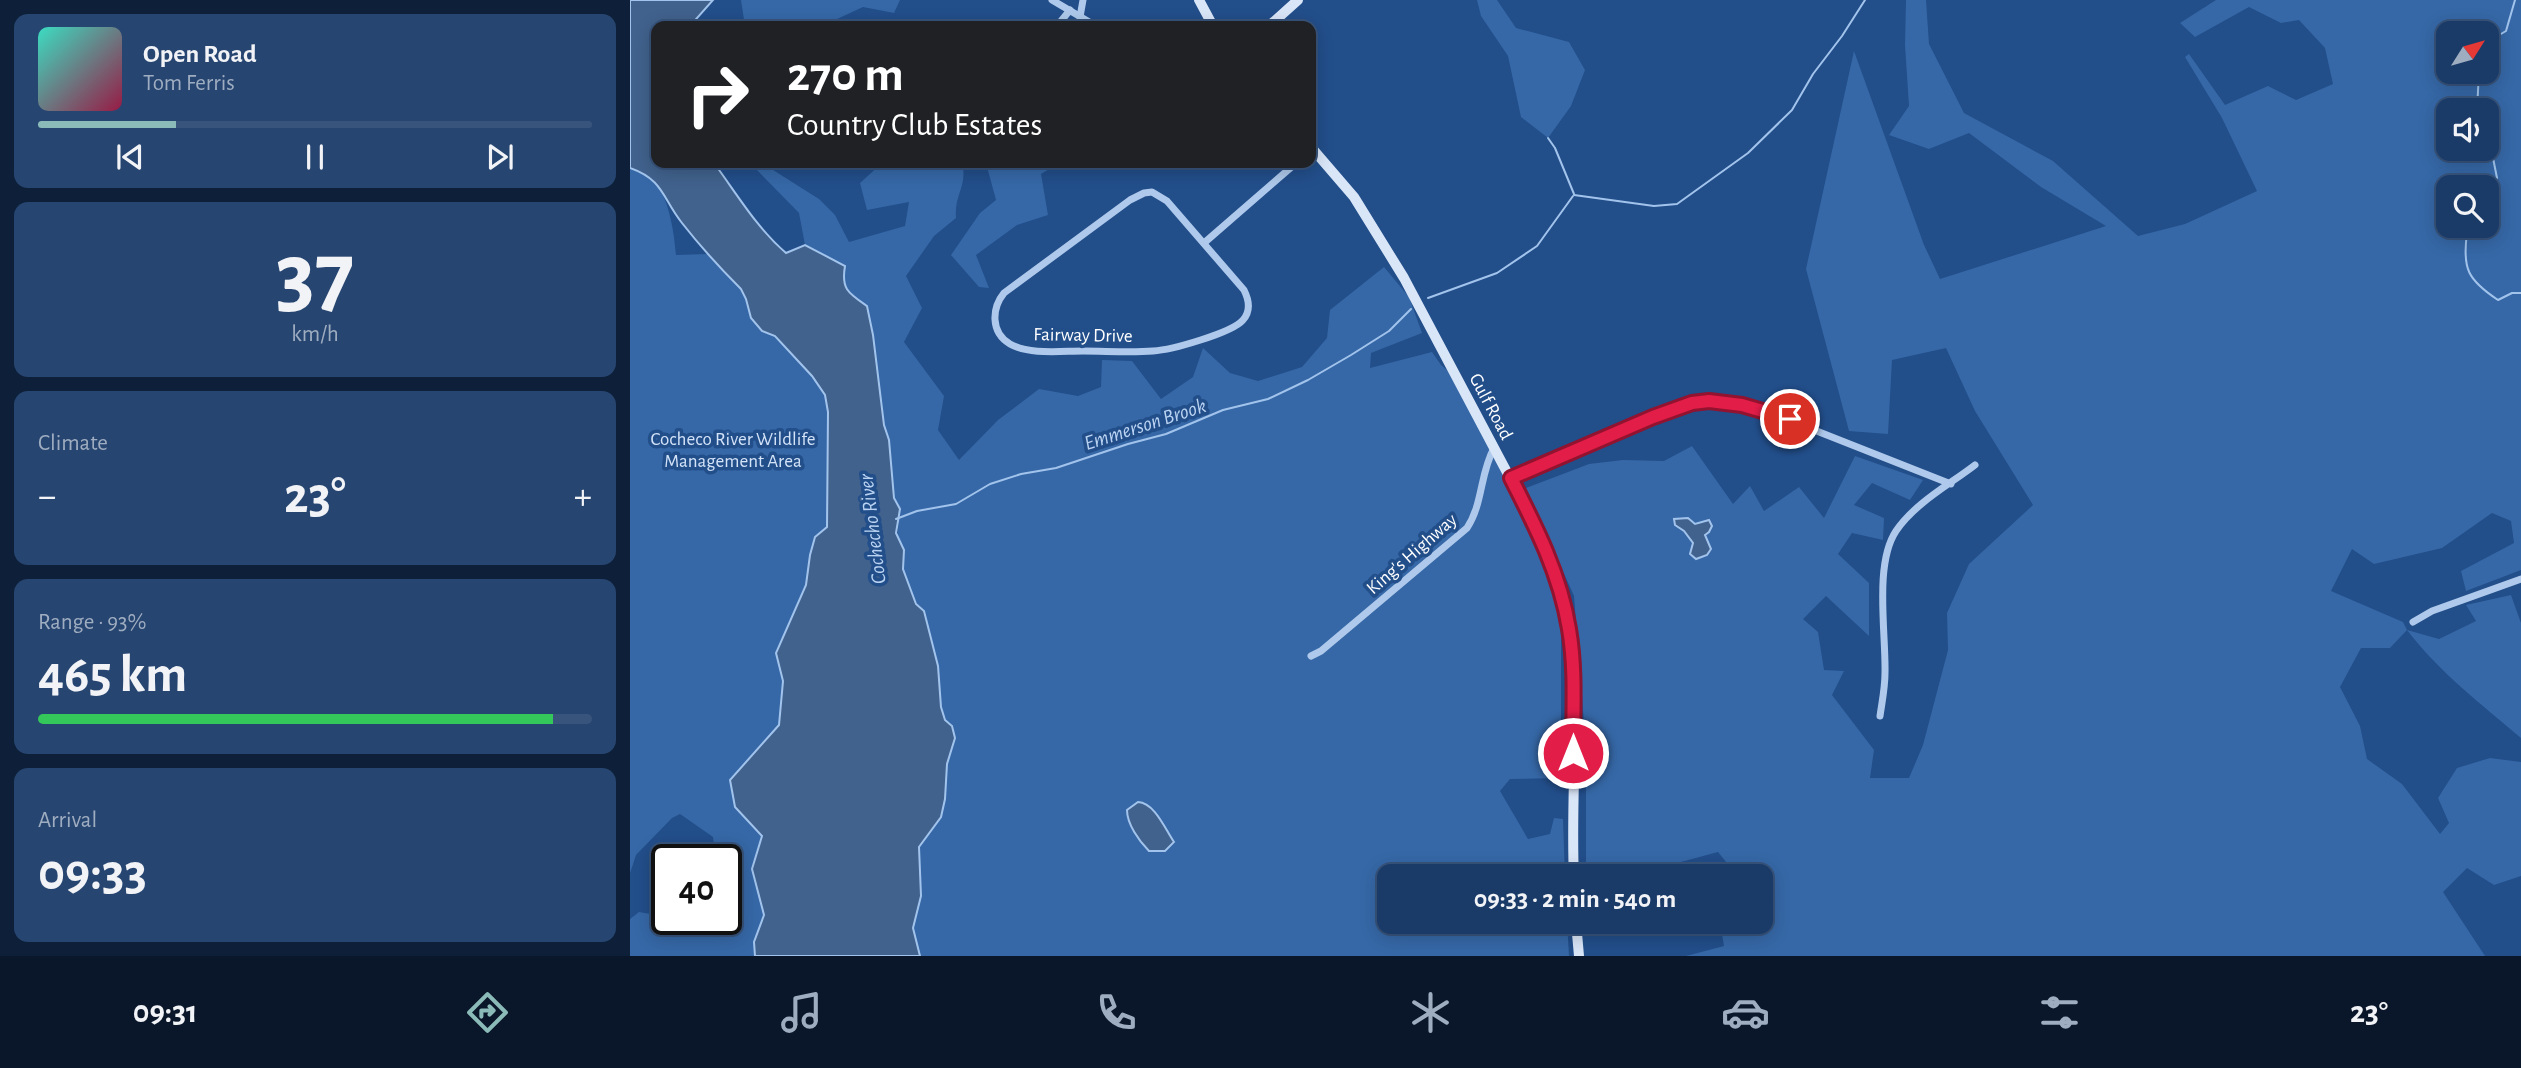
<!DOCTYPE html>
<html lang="en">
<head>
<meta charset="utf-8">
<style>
	body { margin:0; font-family:"Alegreya Sans",sans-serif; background:#274571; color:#f1f3f6; height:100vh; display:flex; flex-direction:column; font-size:26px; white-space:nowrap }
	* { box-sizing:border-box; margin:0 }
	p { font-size:23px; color:#9fadc0 }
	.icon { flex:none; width:38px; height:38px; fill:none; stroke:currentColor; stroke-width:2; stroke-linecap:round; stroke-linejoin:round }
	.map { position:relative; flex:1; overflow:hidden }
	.details { display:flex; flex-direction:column; gap:14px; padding:14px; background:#0e2039; width:630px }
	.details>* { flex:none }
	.guide { position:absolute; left:21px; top:21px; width:665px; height:147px; border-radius:14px; box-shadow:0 4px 18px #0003,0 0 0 2px #38547c; background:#202124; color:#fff; overflow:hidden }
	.needle { width:46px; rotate:53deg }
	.fabs { position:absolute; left:1806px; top:21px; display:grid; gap:14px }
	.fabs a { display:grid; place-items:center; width:63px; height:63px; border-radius:14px; background:#1a3a68; box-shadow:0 4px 18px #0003,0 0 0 2px #38547c; font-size:35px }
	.speed { position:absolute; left:21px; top:844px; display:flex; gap:14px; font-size:35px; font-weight:700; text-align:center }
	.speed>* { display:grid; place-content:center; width:91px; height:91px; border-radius:50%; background:#1a3a68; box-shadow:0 4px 18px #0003,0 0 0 2px #38547c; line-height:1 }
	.speed .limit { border:4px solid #111; border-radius:10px; background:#fff; color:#111 }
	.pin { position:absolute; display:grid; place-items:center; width:60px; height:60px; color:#fff; margin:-30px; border:4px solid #fff; border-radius:50%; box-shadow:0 2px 7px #0007 }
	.me { position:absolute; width:77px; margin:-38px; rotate:0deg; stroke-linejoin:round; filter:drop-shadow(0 0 5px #0008) }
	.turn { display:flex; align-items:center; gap:24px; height:147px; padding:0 21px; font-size:32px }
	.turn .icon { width:91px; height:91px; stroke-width:2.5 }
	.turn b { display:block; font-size:49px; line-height:60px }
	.big { font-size:52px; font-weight:600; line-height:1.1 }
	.details .widget { flex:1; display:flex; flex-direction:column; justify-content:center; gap:10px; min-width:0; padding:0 24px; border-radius:14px; background:#274571 }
	.details .dial { align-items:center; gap:0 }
	.dial b { font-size:91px; line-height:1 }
	.song { display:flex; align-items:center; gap:21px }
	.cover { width:84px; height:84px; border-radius:10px; background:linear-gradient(135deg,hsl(170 70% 55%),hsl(340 70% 35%)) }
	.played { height:7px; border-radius:4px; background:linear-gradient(90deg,#8bbbb9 25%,#38547c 25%) }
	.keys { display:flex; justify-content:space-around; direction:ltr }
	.heat { display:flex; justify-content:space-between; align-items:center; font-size:38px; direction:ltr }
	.charge { height:10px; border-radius:5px; background:linear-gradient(90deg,#34c759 93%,#38547c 0) }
	.trip { position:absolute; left:747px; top:864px; width:396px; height:70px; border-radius:14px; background:#1a3a68; box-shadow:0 4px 18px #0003,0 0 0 2px #38547c; font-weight:600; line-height:70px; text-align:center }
	.dock { display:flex; height:112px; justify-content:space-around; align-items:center; background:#0a172a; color:#9fadc0 }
	.dock .icon { width:49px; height:49px }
	.dock .active { color:#8bbbb9 }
	.dock b { font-size:32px; color:#f1f3f6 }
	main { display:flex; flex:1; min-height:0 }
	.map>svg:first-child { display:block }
</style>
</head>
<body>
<main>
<section class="details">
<div class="widget">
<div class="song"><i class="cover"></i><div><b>Open Road</b><p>Tom Ferris</p></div></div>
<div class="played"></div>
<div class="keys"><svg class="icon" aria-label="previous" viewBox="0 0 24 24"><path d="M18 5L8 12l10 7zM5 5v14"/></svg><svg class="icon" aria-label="pause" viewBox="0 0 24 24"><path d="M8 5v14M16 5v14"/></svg><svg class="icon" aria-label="next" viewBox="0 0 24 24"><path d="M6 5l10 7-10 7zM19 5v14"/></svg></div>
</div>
<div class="widget dial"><b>37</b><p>km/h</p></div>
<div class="widget"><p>Climate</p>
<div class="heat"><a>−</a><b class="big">23°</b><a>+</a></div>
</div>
<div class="widget"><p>Range · 93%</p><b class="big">465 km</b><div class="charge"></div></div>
<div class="widget"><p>Arrival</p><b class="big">09:33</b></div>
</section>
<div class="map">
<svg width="1891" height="956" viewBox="0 0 1891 956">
	<rect width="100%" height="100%" fill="#224e8a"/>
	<!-- green -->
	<g fill="#3668a7" fill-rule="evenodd">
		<polygon points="111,0 270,0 264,13 233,7 192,26 115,26"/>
		<polygon points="847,0 867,0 886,28 939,42 955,70 941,106 918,138 891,117 878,56 851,16"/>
		<path d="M1276 0H1296L1299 44 1334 113 1423 161 1508 236 1555 224 1627 191 1592 118 1555 57 1559 54 1595 105 1638 86 1666 100 1703 84 1695 48 1669 20 1651 23 1619 7 1565 37 1550 23 1586 0H1891V570L1836 591 1831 571 1884 543 1881 521 1862 513 1812 548 1744 564 1722 549 1701 591 1773 622 1777 630 1809 639 1846 621 1836 605 1881 595 1891 623V738C1851 704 1809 672 1777 630L1760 648H1731L1710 687 1730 726 1737 759 1772 784 1810 834 1819 823 1808 798 1827 768 1860 758 1891 762V876L1864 885 1837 868 1813 892 1855 956H1056L1094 946 1090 922H1130V877H1103L1106 874 1088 852 995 877H956V748L944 596 896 488 959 464 993 460 1034 461 1062 446 1103 504 1120 486 1134 511 1169 487 1194 518 1225 456 1293 480 1280 500 1242 483 1224 505 1254 518 1253 540 1222 533 1208 554 1239 583V636L1196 596 1173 619 1188 632 1194 670 1214 671 1202 695 1244 750 1240 778H1279L1293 745 1318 650 1317 613 1339 564 1403 505 1345 411 1316 348 1262 360 1258 434 1219 431 1176 269 1224 51 1294 245 1310 279 1476 226 1411 187 1339 133 1299 149 1259 135 1279 106 1275 45ZM1818 33H1857V72H1818ZM1818 110H1857V149H1818ZM1818 187H1857V226H1818Z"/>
		<path d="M132 163 189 199 205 215 219 242 275 226 279 202 237 210 230 183 252 163H332C338 186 324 194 326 218L304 236 276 276 292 308 274 342 314 396 308 430 329 460 368 420 409 389 448 396 471 387 472 360 502 361 531 399 563 377 573 348 600 373 628 381 672 367 697 338 700 310 754 267 779 297 792 333 741 353 740 368 802 352 811 365 822 374 912 546 931 629V778L880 779 870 791 898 839 920 834 924 818 933 819 935 877H760V922H937L939 956H290L283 928 290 866 289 847 296 837 286 604 273 572 267 540 270 509 264 498 259 440 254 425 243 335 237 306C218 293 211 289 215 266L175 245 169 213 126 169Z"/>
		<polygon points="356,163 396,163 398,165 401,163 429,163 411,174 418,215 387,225 346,255 359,288 349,287 321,255 350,213 366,200"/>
		<path d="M0 168C5 170 11 171 16 174 38 187 44 231 46 255L78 254 111 289 181 375 195 395 209 442 198 493 197 528 179 563 176 585 146 653 153 681 149 725 133 743 132 836 122 869 134 915 130 956H0V919L9 912 37 917V919H96V914L109 908 111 891 100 858 86 859 83 837 50 814 42 818 6 855 0 873Z"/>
	</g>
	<!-- water -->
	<g fill="#41628d" stroke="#a2c4ec" stroke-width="2">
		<path d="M0 0H83L60 26H26V163H84C107 194 126 227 156 253L175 245 215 266C211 289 218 293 237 306L243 335 254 425 259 440 264 498 270 509 266 533 274 550 273 569 286 604 294 611 308 666 311 707 315 720 322 726 325 738 317 764 315 799 311 817 289 847 291 896 283 928 290 956H125L124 942 134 915 122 869 132 836 105 807 100 780 149 725 153 681 146 653 176 585 180 555 185 537 197 527 198 412 195 395 182 376 145 336 132 331 121 318 116 299 111 289C90 268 70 246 52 223 32 198 34 180 0 168Z"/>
		<polygon points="1058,518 1065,524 1079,520 1082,526 1079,532 1075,535 1081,549 1077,555 1066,559 1060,554 1063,543 1054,531 1045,525 1044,519"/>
		<path d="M508 802C525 803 535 829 544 842L535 851H519C509 841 497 824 497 810Z"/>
	</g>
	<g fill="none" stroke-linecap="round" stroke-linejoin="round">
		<!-- stream -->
		<g stroke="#a2c4ec" stroke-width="2">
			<polyline points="1857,42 1876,31 1885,0"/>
			<polyline points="1847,110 1849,72"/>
			<polyline points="1857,128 1867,178 1857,192"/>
			<polyline points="918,138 925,148 944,194"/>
			<polyline points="944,195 1024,206 1047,204 1118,153 1162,110 1183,74 1212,36 1235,0"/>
			<path d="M1854 226 1837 233C1832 269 1838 280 1868 300L1882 293H1891"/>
			<polyline points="798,298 867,273 907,246 943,196"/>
			<polyline points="266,519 287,511 326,504 360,484 391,474 426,468 498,444 536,434 593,410 638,399 678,380 721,355 759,331 781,309"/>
		</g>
		<!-- street -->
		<g stroke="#aec9eb" stroke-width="7">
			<polyline points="422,0 466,26"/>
			<polyline points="450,17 453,0"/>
			<polyline points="427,26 440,10"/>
			<path d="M522 192 537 201 614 290C619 300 621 311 613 320 602 333 541 350 523 351 500 353 476 351 453 351 431 351 399 355 380 344 360 332 362 308 374 293L500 200 514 193Z"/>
			<polyline points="574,243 666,163"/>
			<path d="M881 478 1037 411C1072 399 1101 402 1136 411L1321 484"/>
			<polyline points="1783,622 1802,611 1891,579"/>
			<path d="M681 656 691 651 837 528C853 504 850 473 864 448"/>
			<path d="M1250 716C1252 702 1255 688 1255 673 1256 633 1244 564 1266 531 1285 503 1319 485 1345 465"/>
		</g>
		<!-- secondary -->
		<g stroke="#d9e6f8" stroke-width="10">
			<polyline points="569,0 583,26"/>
			<polyline points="639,26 668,0"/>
			<path d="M681 147 724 197 774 278 907 529C922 561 934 595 939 631 951 711 940 796 944 877"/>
			<polyline points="946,922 949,956"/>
		</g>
	</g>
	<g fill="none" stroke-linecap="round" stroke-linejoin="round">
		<!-- route casing -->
		<g stroke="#92132f" stroke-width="18">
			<path id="route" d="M943 753C943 712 946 670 939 629 930 574 906 527 881 478L1023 417 1062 403 1079 401 1112 405 1160 419"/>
		</g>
		<!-- route -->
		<use href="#route" stroke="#e11d48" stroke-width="12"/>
	</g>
	<g text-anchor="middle" stroke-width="7" stroke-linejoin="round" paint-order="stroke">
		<!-- street labels -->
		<g font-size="19" fill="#fff" stroke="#224e8a">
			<text transform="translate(453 334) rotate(1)" y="7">Fairway Drive</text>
			<text transform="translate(862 406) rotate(62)" y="7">Gulf Road</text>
			<text transform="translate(781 553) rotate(-41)" y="7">King's Highway</text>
		</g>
		<!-- park labels -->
		<g font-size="19" fill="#d3e3f8" stroke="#224e8a">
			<text x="103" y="445">Cocheco River Wildlife<tspan x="103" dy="22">Management Area</tspan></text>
		</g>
		<!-- water labels -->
		<g font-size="21" font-style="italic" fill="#bad3f2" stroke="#224e8a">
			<text transform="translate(515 424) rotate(-18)" y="7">Emmerson Brook</text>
			<text transform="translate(242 529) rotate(-97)" y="7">Cochecho River</text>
		</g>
	</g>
</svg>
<div class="fabs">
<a><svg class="needle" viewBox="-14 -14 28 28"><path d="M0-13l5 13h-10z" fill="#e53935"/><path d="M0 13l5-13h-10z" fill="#9fadc0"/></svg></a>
<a><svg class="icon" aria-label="sound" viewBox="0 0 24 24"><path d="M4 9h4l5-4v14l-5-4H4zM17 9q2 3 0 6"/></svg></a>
<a><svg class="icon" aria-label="search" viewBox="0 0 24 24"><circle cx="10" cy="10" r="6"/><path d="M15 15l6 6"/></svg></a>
</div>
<div class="speed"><div class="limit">40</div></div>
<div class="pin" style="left:1160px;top:419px;background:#d93025"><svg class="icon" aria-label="arrive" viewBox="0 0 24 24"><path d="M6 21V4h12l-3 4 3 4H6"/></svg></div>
<svg class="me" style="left:943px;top:753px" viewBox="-20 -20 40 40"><circle r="17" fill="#e11d48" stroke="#fff" stroke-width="3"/><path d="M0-11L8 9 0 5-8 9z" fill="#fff"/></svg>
<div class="trip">09:33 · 2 min · 540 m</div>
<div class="guide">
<div class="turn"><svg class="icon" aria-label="right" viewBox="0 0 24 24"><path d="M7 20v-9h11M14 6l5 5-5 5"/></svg><div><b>270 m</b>Country Club Estates</div></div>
</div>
</div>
</main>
<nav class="dock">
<b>09:31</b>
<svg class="icon active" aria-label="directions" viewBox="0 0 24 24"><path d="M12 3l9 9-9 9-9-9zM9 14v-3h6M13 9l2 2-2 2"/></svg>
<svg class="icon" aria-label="music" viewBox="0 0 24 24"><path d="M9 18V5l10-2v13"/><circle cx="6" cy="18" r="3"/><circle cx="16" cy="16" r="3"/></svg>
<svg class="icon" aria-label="phone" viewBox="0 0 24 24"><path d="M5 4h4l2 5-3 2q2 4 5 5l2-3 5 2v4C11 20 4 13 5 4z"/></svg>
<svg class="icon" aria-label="climate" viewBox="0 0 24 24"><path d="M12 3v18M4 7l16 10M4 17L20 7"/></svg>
<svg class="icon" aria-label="car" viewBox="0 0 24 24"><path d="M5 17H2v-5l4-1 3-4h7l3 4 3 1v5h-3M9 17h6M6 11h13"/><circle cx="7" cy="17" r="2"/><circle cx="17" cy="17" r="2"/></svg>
<svg class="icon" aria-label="filters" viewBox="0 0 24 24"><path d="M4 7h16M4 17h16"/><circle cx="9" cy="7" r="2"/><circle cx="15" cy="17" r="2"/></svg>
<b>23°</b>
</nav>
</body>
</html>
